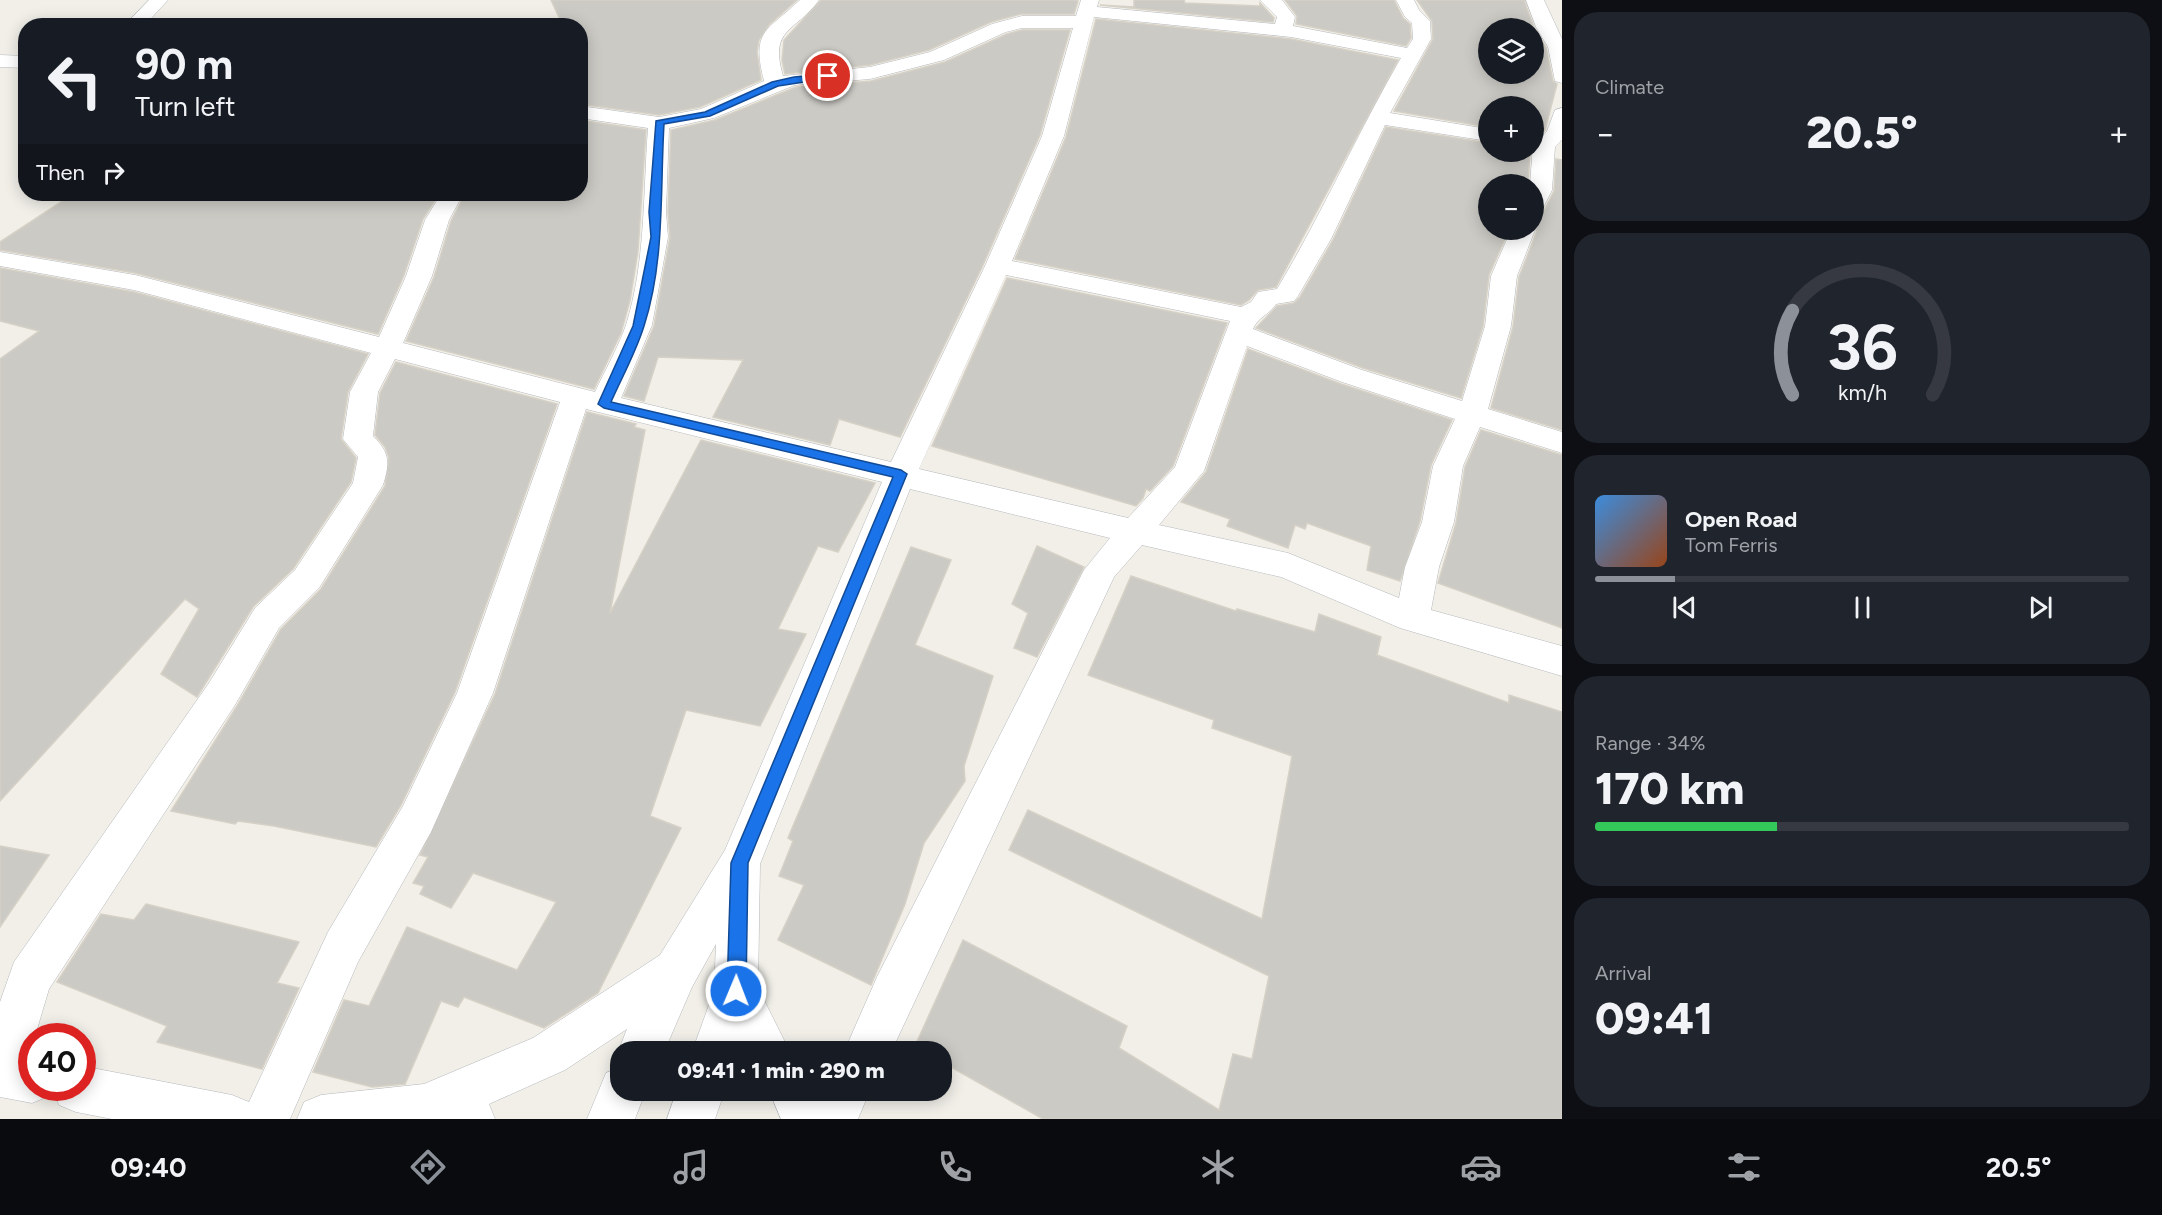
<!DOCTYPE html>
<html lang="en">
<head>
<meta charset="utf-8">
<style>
	body { margin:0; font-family:Figtree,sans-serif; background:#20242c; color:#f1f3f6; height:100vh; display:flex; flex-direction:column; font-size:22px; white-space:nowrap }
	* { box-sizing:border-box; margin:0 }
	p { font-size:20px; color:#9ea1a6 }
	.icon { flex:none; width:33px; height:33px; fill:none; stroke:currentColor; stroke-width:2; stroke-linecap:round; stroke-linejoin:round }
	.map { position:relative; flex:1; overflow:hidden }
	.side { display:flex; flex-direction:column; gap:12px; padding:12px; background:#0d0f14; width:600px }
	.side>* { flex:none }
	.top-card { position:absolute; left:18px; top:18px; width:570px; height:183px; border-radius:24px; box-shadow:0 3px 15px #0003; background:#171b24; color:#f1f3f6; overflow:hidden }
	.controls { position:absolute; left:1478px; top:18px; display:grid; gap:12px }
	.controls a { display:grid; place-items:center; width:66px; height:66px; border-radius:50%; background:#171b24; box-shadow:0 3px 15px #0003; font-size:30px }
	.speed { position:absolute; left:18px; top:1023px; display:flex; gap:12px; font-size:30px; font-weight:700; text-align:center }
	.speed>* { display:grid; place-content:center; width:78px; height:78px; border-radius:50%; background:#171b24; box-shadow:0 3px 15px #0003; line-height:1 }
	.speed .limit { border:9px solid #d22; background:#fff; color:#111 }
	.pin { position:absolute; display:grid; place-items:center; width:51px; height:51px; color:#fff; margin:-26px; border:3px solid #fff; border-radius:50%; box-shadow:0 2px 6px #0007 }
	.me { position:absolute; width:66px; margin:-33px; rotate:1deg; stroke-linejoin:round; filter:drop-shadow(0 0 4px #0008) }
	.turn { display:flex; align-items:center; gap:21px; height:126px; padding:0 18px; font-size:27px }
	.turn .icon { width:78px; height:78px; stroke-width:2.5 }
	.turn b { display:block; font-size:42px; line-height:51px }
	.then { display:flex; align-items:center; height:57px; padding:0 18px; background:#0003; gap:12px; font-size:22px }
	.big { font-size:45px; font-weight:800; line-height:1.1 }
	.side .widget { flex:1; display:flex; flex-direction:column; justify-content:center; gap:9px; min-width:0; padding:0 21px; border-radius:24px; background:#20242c }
	.side .dial { align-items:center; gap:0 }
	.dial svg { height:156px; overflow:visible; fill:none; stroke:#363941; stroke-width:7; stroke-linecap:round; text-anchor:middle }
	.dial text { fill:#f1f3f6; stroke:none }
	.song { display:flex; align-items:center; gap:18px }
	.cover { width:72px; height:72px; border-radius:9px; background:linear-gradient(135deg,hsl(210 70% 55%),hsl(20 70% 35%)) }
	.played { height:6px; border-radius:3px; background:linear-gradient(90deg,#8c9099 15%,#363941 15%) }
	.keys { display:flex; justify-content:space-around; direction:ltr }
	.heat { display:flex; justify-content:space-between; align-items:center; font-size:33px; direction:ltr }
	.charge { height:9px; border-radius:4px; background:linear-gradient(90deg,#34c759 34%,#363941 0) }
	.trip { position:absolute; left:610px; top:1041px; width:342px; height:60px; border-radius:24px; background:#171b24; box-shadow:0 3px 15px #0003; font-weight:800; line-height:60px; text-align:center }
	.dock { display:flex; height:96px; justify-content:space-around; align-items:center; background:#090b0e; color:#9ea1a6 }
	.dock .icon { width:42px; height:42px }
	.dock .active { color:#8c9099 }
	.dock b { font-size:27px; color:#f1f3f6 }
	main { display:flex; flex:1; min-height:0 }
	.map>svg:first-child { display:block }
</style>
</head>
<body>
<main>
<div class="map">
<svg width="1562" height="1119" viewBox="0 0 1562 1119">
	<rect width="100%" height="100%" fill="#f1efe8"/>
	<!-- building -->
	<g fill="#cccac5" stroke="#d6d1c6" stroke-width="1.5" fill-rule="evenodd">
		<polygon points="551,0 797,0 769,25 759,40 757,52 761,80 700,107 659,115 580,104 580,26 563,26"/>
		<polygon points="821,0 1073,0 1078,1 1074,14 1021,14 991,22 929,50 870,65 785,74 782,60 784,40"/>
		<polygon points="1134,0 1184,0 1185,3 1260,6 1260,3 1274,18 1273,22 1100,5 1134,7"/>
		<polygon points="1285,0 1394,0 1403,18 1410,24 1411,38 1406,46 1296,24 1297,16"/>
		<path d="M1417 0H1524L1534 28 1546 48 1553 81 1557 84 1545 130 1533 142V106H1488V127L1394 111 1433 39 1432 21ZM1488 28H1533V74H1488Z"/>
		<polygon points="1096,19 1291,39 1398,60 1276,287 1258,290 1249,300 1241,305 1015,259 1066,137"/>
		<polygon points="1022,30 1070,30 1040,135 983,265 900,437 839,419 830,445 713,417 743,360 658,357 644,401 624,396 654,326 670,237 668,212 671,130 715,120 796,87 871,81 945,62 1007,34"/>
		<polygon points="580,120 646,130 638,251 630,300 621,333 594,389 406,341 434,277 451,221 465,194 580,194"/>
		<polygon points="1386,127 1488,143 1488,152 1530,152 1528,184 1488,184 1488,230 1509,230 1489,275 1483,326 1461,398 1363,368 1256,328 1277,306 1294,303 1300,297 1333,240"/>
		<polygon points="1556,159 1562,160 1562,430 1491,408 1513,327 1519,277 1537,231 1533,225 1533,216 1543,213 1554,191"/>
		<polygon points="73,194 439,194 423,219 404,275 378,334 135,273 0,250 0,242"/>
		<polygon points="0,268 134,292 368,354 348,392 341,439 356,458 351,482 293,569 253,607 197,697 161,674 199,609 185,599 0,801 0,359 39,331 0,321"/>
		<polygon points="1007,278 1227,323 1173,466 1150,491 1146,489 1143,498 1136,506 932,446"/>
		<polygon points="1248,349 1341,384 1452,420 1431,465 1420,521 1400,581 1367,570 1371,546 1307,523 1305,529 1295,525 1288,548 1227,526 1230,519 1181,502 1206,472"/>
		<polygon points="396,362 557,404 455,692 401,805 376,847 274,826 238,821 235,824 171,811 237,706 281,629 321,589 385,486 389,458 385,447 375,435 380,393"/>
		<polygon points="587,412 636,424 634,427 645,430 610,613 701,440 875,483 838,552 818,546 778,629 806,634 760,726 686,710 650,816 681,828 598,993 544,1028 464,997 458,1007 441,1001 405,1084 372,1087 313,1072 344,1000 369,1006 407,927 517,970 556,902 473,873 451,908 420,894 424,886 413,883 428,857 420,855 495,694"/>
		<polygon points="1481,430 1562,455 1562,628 1438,583 1456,523 1465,467"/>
		<polygon points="1037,546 1084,567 1037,657 1014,648 1028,613 1012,604"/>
		<polygon points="911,547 951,560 915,645 993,676 964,766 965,781 924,843 905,904 871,985 778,940 804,885 779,876 793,841 788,838"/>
		<polygon points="1131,576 1236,611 1237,609 1315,632 1319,614 1381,637 1377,655 1509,703 1509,695 1562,712 1562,1119 1043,1119 942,1062 942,1052 924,1052 915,1046 963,940 1127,1026 1119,1048 1219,1110 1233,1054 1252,1059 1269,976 1009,850 1028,810 1262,919 1292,756 1212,728 1214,720 1088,675"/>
		<polygon points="0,846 49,855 0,927"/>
		<polygon points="146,904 299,942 277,983 299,988 262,1069 157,1042 167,1026 57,982 101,914 134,920"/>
	</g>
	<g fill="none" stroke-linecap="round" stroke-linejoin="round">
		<!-- minor casing -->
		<g stroke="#b5b8bc" stroke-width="1">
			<g id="minor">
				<polygon points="149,0 168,0 144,26 124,26"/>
				<path d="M800 0H819C795 33 769 27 783 76L870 67 930 52 992 24 1022 16H1076L1081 0H1099L1097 7 1275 24 1277 17 1260 0H1282L1295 17 1293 26 1407 48 1413 39 1412 23 1405 17 1396 0H1414L1419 10 1430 21 1431 39 1390 113 1488 129V141L1385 125 1331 239 1298 296 1294 301 1276 304C1269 315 1258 317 1253 329L1362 370 1462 401 1485 326 1491 276 1511 230H1533V227L1535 230 1517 276 1511 326 1488 409 1562 432V453L1480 427 1463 466 1454 522 1439 567 1431 610 1562 646V676L1400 628 1281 577 1142 545 1114 577 891 1052H844L877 977 1084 570 1110 538 910 489 760 864 758 988 790 1052H742L740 1047 738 1052H692L714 991 716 944 692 987 664 1052H621V1060L618 1052 627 1029 565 1070 489 1104 495 1119H297L304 1102 321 1095 424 1084 533 1038 660 955 725 850 882 482 586 409 493 693 431 832 358 962 290 1119H112L76 1112 59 1105 53 1088H82V1066L232 1095 249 1102 328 932 403 806 457 693 560 402 395 359 378 392 373 436C390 453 390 463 383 485L319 588 279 628 235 705 49 989 35 1036H32L29 1055H32V1088H52L49 1096 32 1103 0 1097V1002L14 962 209 683 255 608 295 570 353 483 358 457 343 439 350 392 371 353 134 290 0 266V252L135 275 379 337 406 276 425 220 441 194H463L449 220 432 276 403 343 595 392C605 370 618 348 626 325 646 261 643 193 648 128L580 118V106L659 117 701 109 764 81C751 30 766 32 800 0ZM1094 17 1291 37 1401 58C1357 134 1322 214 1277 289L1258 292 1251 302 1241 307 1012 261 1064 136ZM1022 28H1073L1042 136 985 266 891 462 621 398 652 325 668 237 666 212 669 128 714 118 795 85 870 79 944 60 1006 32ZM1006 275 1230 321 1175 467 1128 518 919 469ZM1247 346 1342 382 1455 419 1433 466 1422 522 1405 567 1399 598 1288 553 1159 525 1204 471Z"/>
				<polygon points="1526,0 1544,0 1562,39 1562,83 1555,81 1548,47 1536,27"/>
				<polygon points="0,55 26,56 26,68 0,67"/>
				<polygon points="1562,108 1562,140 1555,147 1552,190 1541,212 1533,214 1533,184 1530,184 1533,145 1547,131 1555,110"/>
				<polygon points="621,1067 621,1090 646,1090 635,1119 587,1119 606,1073"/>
				<polygon points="677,1090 725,1090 715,1119 667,1119"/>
				<polygon points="769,1090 818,1090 820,1094 822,1090 870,1090 858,1119 781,1119"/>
			</g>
		</g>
		<!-- minor -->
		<use href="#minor" fill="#fff" fill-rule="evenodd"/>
	</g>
	<!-- route -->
	<path fill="#1a73e8" stroke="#114b97" stroke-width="1.5" d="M828 74 831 78 778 86 710 116 664 124C660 191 665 261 644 326 636 352 622 377 611 402L901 470 907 474 748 863 746 991 743 998 736 1000 730 998 727 991 731 863 893 477 604 408 598 404 633 326 651 237 649 212 656 121 705 112 772 82 794 77Z"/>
</svg>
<div class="controls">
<a><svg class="icon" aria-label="layers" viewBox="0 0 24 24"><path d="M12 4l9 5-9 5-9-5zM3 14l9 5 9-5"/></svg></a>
<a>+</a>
<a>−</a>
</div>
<div class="speed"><div class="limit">40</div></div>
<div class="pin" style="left:828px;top:76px;background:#d93025"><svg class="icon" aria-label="arrive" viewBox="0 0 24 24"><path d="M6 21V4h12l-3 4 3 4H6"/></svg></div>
<svg class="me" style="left:736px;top:991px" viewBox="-20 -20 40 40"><circle r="17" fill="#1a73e8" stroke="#fff" stroke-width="3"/><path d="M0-11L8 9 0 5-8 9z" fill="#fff"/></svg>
<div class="trip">09:41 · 1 min · 290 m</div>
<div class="top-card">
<div class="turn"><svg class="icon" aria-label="left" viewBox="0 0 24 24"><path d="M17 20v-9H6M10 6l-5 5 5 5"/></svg><div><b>90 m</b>Turn left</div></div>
<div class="then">Then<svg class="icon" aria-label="right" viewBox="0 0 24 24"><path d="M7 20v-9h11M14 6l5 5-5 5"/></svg></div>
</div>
</div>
<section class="side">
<div class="widget"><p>Climate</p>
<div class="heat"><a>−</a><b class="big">20.5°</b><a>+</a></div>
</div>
<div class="widget dial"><svg viewBox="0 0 100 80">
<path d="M14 69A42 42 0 1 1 86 69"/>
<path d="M14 69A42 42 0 0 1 14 26" stroke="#8c9099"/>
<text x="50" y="56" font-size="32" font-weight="700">36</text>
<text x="50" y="72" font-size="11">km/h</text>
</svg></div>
<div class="widget">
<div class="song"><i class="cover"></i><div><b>Open Road</b><p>Tom Ferris</p></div></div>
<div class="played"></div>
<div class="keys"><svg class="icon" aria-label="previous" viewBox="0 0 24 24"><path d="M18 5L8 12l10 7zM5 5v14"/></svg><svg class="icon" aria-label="pause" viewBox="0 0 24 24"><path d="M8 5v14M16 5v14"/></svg><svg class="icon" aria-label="next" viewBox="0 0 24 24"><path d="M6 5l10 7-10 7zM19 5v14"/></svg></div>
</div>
<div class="widget"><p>Range · 34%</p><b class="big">170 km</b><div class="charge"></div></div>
<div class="widget"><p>Arrival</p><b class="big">09:41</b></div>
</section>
</main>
<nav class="dock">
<b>09:40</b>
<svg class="icon active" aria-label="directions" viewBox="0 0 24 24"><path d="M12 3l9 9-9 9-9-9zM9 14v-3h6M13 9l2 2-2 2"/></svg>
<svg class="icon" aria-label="music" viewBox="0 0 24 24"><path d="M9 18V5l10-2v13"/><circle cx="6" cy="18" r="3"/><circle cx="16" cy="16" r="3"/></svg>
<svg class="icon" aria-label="phone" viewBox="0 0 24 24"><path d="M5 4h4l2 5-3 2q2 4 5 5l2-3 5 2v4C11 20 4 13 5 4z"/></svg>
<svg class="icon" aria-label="climate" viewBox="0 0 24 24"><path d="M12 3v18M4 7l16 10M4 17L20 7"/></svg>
<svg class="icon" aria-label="car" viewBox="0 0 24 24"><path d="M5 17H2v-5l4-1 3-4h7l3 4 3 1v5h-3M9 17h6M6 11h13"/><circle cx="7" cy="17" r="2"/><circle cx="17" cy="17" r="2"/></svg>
<svg class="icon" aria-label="filters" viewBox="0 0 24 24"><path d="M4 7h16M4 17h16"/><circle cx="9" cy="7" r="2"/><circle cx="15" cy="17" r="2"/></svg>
<b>20.5°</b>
</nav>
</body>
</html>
